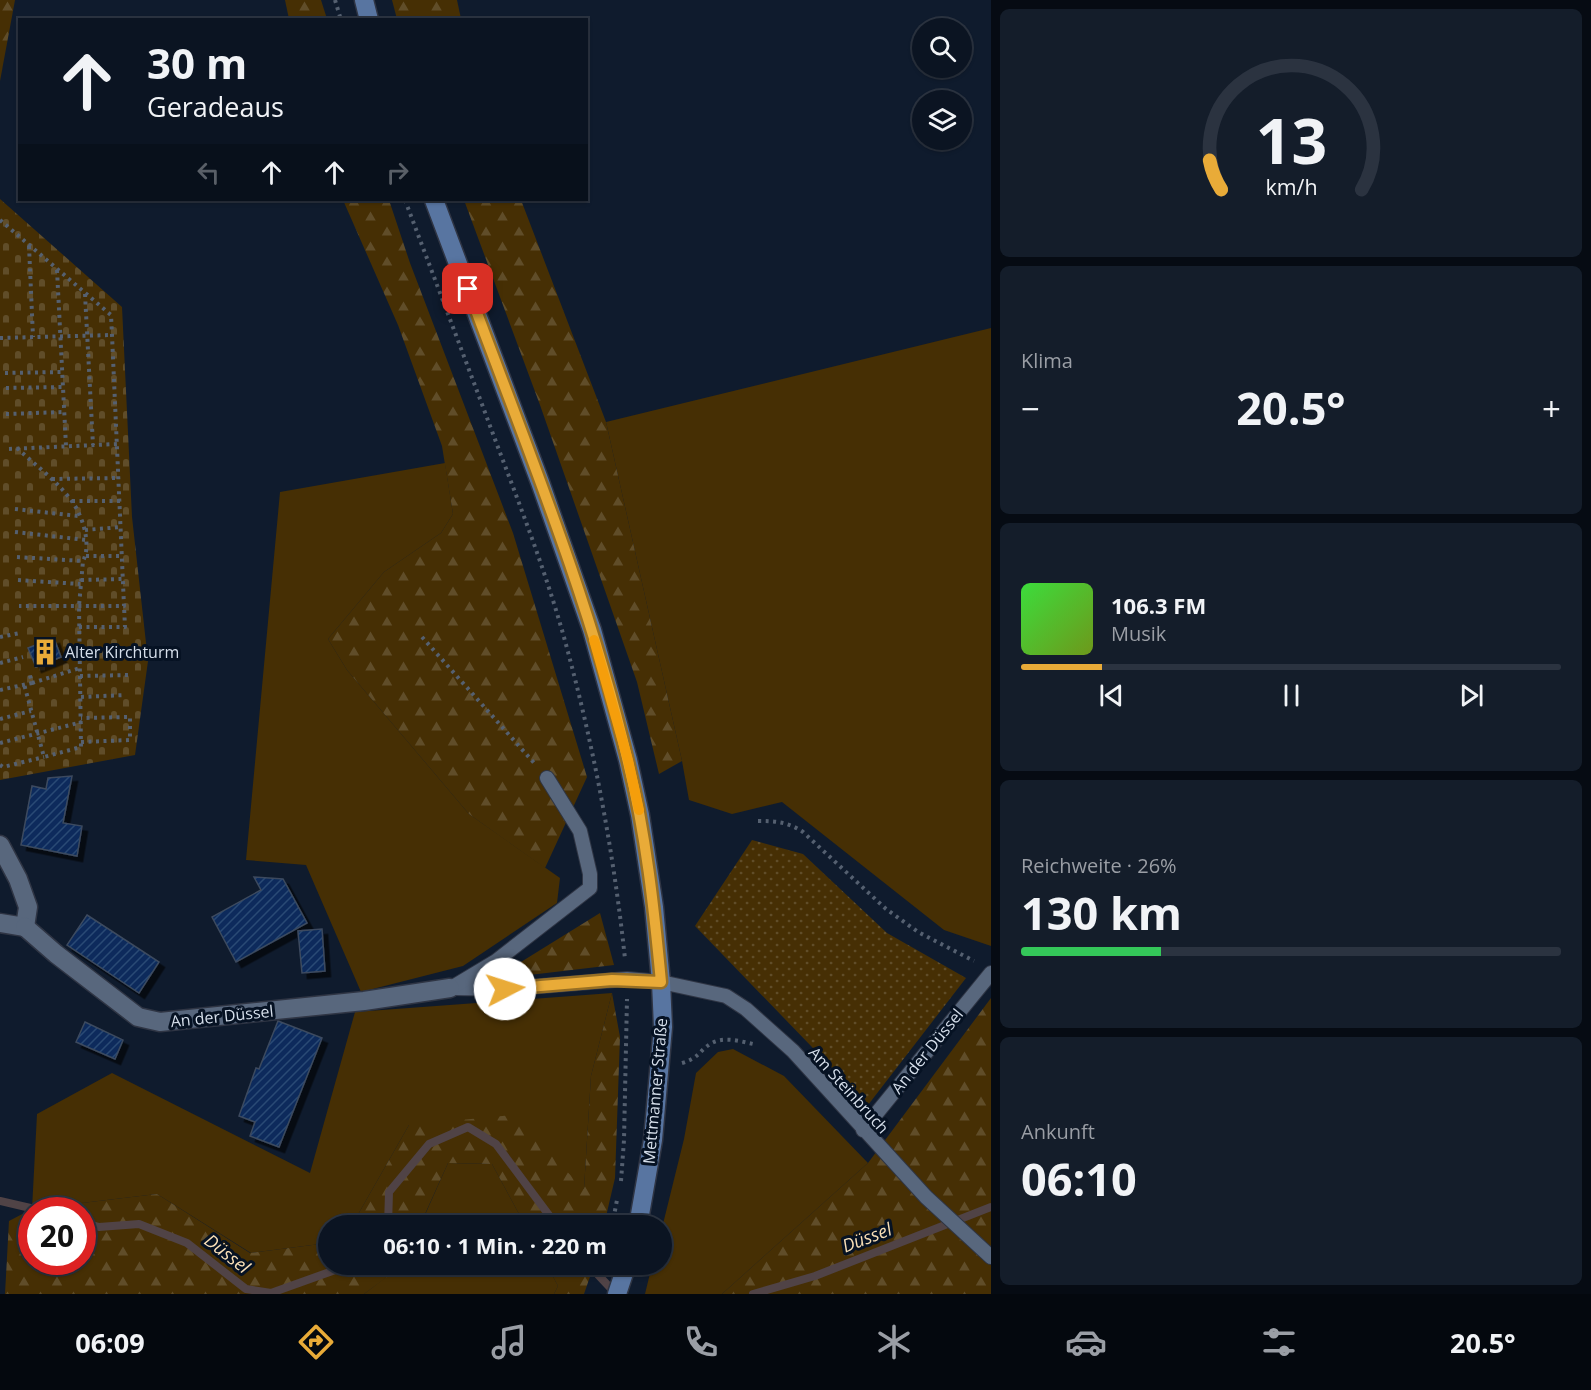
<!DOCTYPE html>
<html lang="de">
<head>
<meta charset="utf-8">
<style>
	body { margin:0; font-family:"Open Sans",sans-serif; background:#141d2a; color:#f1f3f6; height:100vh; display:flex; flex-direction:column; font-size:22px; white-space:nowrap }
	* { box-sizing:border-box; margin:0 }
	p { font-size:20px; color:#9a9ea5 }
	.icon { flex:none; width:33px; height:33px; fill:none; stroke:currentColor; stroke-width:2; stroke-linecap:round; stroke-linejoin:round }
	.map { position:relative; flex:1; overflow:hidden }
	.sheet { display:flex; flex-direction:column; gap:9px; padding:9px; background:#060b13; width:600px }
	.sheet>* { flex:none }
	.guide { position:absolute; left:18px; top:18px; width:570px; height:183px; border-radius:0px; box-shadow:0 2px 4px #0004,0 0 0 2px #2b3340; background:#0b1422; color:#f1f3f6; overflow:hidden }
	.controls { position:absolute; left:912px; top:18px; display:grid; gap:12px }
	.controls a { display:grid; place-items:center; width:60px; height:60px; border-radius:50%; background:#0b1422; box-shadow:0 2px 4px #0004,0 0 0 2px #2b3340; font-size:30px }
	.speed { position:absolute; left:18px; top:1197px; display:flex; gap:12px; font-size:30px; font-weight:700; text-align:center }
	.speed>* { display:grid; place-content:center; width:78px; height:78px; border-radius:50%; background:#0b1422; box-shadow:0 2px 4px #0004,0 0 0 2px #2b3340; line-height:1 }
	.speed .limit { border:9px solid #d22; background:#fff; color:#111 }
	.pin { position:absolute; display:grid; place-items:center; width:51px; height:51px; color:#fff; margin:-26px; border-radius:12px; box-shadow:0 3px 9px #0006 }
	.me { position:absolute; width:66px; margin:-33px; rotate:85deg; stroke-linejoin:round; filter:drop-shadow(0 0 4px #0008) }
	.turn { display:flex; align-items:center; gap:21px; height:126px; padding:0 30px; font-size:27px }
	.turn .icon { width:78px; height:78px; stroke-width:2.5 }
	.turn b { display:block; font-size:42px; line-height:51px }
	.lanes { display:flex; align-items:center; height:57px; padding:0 30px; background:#0003; justify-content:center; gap:30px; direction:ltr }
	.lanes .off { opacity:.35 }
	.big { font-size:45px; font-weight:700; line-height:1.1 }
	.sheet .tile { flex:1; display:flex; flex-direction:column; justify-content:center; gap:9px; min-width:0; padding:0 21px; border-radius:9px; background:#141d2a }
	.sheet .dial { align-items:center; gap:0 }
	.dial svg { height:156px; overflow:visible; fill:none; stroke:#2b3340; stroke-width:7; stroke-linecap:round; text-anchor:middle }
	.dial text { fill:#f1f3f6; stroke:none }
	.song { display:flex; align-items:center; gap:18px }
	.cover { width:72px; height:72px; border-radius:9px; background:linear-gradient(135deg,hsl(120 70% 55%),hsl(80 70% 35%)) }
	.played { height:6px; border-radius:3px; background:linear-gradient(90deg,#e9ab38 15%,#2b3340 15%) }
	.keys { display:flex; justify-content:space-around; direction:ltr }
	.heat { display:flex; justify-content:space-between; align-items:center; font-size:33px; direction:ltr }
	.charge { height:9px; border-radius:4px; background:linear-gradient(90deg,#34c759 26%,#2b3340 0) }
	.trip { position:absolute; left:318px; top:1215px; width:354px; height:60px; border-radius:30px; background:#0b1422; box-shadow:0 2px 4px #0004,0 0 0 2px #2b3340; font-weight:700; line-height:60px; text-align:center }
	.dock { display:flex; height:96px; justify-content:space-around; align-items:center; background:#04080e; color:#9a9ea5 }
	.dock .icon { width:42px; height:42px }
	.dock .selected { color:#e9ab38 }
	.dock b { font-size:27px; color:#f1f3f6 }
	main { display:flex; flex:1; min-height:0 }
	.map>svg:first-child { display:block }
</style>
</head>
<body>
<main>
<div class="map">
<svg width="991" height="1294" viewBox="0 0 991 1294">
	<defs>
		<pattern id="forest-firs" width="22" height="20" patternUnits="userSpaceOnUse" patternTransform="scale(1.5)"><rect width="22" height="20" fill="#462f04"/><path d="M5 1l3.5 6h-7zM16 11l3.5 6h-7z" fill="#604d29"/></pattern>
		<pattern id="cemetery-stones" width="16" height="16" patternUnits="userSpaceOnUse" patternTransform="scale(1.5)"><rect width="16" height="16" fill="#462f04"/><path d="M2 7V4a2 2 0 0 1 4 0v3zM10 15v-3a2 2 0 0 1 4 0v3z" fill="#604d29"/></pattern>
		<pattern id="garden-dots" width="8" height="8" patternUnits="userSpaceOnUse" patternTransform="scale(1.5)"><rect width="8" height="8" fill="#462f04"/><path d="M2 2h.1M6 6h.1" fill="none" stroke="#604d29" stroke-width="1.8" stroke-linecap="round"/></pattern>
		<pattern id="building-hatch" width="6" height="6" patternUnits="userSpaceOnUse" patternTransform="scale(1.5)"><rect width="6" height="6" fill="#082b5c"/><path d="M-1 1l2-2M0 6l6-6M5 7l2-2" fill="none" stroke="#2b4974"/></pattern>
		<filter id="shadow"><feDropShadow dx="5.5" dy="5.5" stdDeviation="0" flood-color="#0009"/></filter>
	</defs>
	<rect width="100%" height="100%" fill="#0f1b2d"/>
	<!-- grass -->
	<g fill="#462f04">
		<polygon points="991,328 991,946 944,930 782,802 732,814 689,800 682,761 606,422"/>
		<polygon points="445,463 453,514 441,533 384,572 328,639 347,670 469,814 560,878 557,903 463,966 361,992 306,865 246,860 280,492"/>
		<polygon points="612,993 591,1076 584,1189 409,1125 352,1225 328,1226 328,1243 251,1253 157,1194 32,1209 37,1114 112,1073 310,1173 355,1012"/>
		<polygon points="733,1049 784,1076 868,1163 722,1294 645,1294 652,1265 662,1264 662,1228 684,1139 696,1073 718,1052"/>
		<polygon points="448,1163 492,1164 525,1225 420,1226"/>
		<polygon points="403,1264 547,1265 558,1286 554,1294 364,1294"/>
	</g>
	<!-- forest -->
	<g fill="url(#forest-firs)" fill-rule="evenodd">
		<polygon points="0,0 15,0 0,81"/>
		<polygon points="285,0 321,0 327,19 289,19"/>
		<polygon points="392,0 457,0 461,19 397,19"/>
		<polygon points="343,200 389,200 410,263 513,533 587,777 545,868 469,814 347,670 328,639 384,572 441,533 453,514 442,446 398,325"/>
		<polygon points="464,200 521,200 606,422 682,761 659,774 637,682 540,405"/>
		<polygon points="600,913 614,965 503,978 508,970"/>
		<polygon points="612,993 620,1037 615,1178 604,1225 525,1225 492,1164 448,1163 420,1225 352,1225 409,1125 512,1115 584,1189 591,1076"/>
		<polygon points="991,998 991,1294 722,1294 868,1163"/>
		<path d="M157 1194 250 1253 328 1243V1264L403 1265 364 1294H5L9 1221 32 1209ZM32 1210H82V1262H32Z"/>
		<polygon points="547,1265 594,1265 584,1294 554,1294 558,1286"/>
	</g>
	<!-- cemetery -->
	<polygon fill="url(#cemetery-stones)" points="0,199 122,307 132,517 148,661 135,755 0,780"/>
	<!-- garden -->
	<polygon fill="url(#garden-dots)" points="752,840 803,854 887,933 966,978 868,1105 695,926"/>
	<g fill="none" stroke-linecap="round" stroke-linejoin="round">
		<!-- stream -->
		<g stroke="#504346" stroke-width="8">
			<polyline points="0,1201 39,1210"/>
			<polyline points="82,1222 99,1227 139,1224 187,1243 246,1289 271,1293 352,1264"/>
			<polyline points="388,1226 389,1192 429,1144 468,1127 496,1144 557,1226"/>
			<polyline points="588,1264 616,1294"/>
			<polyline points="753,1294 815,1276 991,1207"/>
		</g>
	</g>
	<!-- building -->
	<g fill="url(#building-hatch)" stroke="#3c4a5f" stroke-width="1.5" filter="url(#shadow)">
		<polygon points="54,638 61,657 36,667 28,648"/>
		<polygon points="72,776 63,823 82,826 77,856 21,845 32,786 46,789 48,778"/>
		<polygon points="254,877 283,879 307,923 236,962 212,917 261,890"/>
		<polygon points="87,915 159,962 139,993 67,945"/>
		<polygon points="322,929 325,971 302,973 298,931"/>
		<polygon points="278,1021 322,1038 279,1147 250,1136 255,1122 239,1116 256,1068 259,1069"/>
		<polygon points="85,1022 123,1040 115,1059 76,1042"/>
	</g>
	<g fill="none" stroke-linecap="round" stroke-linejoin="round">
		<!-- lane casing -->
		<g stroke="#2f3544" stroke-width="16">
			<g id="lane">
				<polyline points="450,988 505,989 627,979 661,982 726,996 746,1009 793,1051 926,1197 991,1257"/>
				<polyline points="451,988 496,961 590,888 590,874 580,831 547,778"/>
				<polyline points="863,1130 991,973"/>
			</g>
		</g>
		<!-- street casing -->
		<g stroke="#2f3544" stroke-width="21">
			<g id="street">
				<polyline points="0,845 18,879 28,907 25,927"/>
				<polyline points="0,923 25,927"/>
				<polyline points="25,927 56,954 138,1017 160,1022 364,1001 450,988"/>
			</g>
		</g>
		<!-- secondary casing -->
		<g stroke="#2f3544" stroke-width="21">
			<g id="secondary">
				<polyline points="364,0 369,20"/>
				<polyline points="434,200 540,482 592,630 628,760 640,815 654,907 661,982 663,1027 653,1140 638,1226"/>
				<polyline points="617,1294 627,1264"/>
			</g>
		</g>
		<!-- path -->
		<g stroke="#556070" stroke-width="4" stroke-dasharray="3 4.5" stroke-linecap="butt">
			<polyline points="335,0 341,20"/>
			<path d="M405 200C435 280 466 361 496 442 522 511 549 580 568 652 595 753 614 855 625 959"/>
			<polyline points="0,220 111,315 112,335 124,606 19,606"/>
			<polyline points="29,246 33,337"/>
			<polyline points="57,270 66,446"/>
			<polyline points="85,294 93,445"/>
			<polyline points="0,338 112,335"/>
			<polyline points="5,373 62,372"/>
			<polyline points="6,388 63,387"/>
			<polyline points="6,414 64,412"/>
			<path d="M17 448C35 465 56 480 71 500 82 514 92 544 83 561L79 606 81 747 44 757 24 684"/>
			<polyline points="9,449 117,444"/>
			<polyline points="52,479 118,478"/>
			<polyline points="72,501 120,501"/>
			<polyline points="15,509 78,516"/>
			<polyline points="85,530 121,527"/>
			<polyline points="15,532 86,540"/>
			<polyline points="86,556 122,556"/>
			<polyline points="17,557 83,561"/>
			<polyline points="18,580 80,584"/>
			<polyline points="81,580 123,579"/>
			<polyline points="79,627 125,627 124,606"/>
			<polyline points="0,637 20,633"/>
			<polyline points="422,637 535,764"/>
			<polyline points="80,655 130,654"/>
			<polyline points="0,663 23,657"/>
			<polyline points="80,676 131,675"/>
			<polyline points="32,683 80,668"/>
			<polyline points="0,690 32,683 29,672"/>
			<polyline points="81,697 125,695"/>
			<polyline points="0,719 31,711"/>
			<polyline points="81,742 130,740 130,717 81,718"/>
			<polyline points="0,743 82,722"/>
			<polyline points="0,765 3,767 44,757"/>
			<path d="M758 821C776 821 788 822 803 832L886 909 918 932 974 961"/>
			<path d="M682 1063C699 1058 698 1052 710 1044 723 1036 739 1041 753 1044"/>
			<polyline points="621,1181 624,1140 627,999"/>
			<polyline points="612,1226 617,1200"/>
		</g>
		<!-- lane -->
		<use href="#lane" stroke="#58677d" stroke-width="14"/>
		<!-- street -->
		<use href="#street" stroke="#58677d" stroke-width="18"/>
		<!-- secondary -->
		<use href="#secondary" stroke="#5875a1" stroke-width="18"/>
	</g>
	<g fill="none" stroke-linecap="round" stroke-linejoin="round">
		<!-- route casing -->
		<g stroke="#976f24" stroke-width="15">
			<path id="route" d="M468 289C526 445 590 600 628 762 646 834 654 908 661 982L612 980 505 989"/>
		</g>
		<!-- route -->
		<use href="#route" stroke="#e9ab38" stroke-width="10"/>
		<!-- slow -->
		<polyline stroke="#f59e0b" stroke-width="10" points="594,640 628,760 639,810"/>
	</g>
	<!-- icons -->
	<defs>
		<g id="building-bare" transform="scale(2.07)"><path d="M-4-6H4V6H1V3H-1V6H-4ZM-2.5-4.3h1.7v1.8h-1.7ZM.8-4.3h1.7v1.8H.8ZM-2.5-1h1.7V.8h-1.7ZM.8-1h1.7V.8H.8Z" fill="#e9ab38" stroke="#061223" stroke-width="2.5" paint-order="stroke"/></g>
	</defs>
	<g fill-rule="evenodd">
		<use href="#building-bare" x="45" y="652"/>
	</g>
	<g text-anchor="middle" stroke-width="6" stroke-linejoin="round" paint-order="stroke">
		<!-- poi labels -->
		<g font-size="16" fill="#d6dfeb" stroke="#061223" text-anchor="start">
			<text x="65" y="658">Alter Kirchturm</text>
		</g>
		<!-- street labels -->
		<g font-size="16" fill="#d6dfeb" stroke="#061223">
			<text transform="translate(222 1016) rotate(-6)" y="6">An der Düssel</text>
			<text transform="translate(927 1051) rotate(-51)" y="6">An der Düssel</text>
			<text transform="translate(849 1090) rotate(48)" y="6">Am Steinbruch</text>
			<text transform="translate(655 1091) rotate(-85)" y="6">Mettmanner Straße</text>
		</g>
		<!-- water labels -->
		<g font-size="18" font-style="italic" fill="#f9dfb6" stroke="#061223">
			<text transform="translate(867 1238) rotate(-21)" y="6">Düssel</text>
			<text transform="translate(227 1254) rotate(38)" y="6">Düssel</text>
		</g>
	</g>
</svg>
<div class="controls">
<a><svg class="icon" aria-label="search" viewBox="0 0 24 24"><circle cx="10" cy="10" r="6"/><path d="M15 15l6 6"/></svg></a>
<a><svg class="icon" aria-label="layers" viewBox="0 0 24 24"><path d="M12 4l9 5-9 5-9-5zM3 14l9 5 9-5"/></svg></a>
</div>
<div class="speed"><div class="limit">20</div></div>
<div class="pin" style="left:468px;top:289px;background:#d93025"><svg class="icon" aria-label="arrive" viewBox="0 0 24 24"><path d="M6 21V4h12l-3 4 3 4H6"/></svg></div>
<svg class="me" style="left:505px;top:989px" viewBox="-20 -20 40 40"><circle r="19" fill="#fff"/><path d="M0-13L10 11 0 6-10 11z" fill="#e9ab38"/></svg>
<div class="trip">06:10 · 1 Min. · 220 m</div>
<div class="guide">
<div class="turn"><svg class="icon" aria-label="ahead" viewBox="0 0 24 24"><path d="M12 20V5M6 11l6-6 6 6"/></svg><div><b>30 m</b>Geradeaus</div></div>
<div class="lanes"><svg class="icon off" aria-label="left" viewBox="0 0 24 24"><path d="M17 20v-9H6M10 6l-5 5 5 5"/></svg><svg class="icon" aria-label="ahead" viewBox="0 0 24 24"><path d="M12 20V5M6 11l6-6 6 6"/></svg><svg class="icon" aria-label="ahead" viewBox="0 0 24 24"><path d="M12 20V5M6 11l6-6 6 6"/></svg><svg class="icon off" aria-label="right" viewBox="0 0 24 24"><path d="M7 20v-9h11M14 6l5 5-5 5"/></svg></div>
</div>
</div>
<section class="sheet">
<div class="tile dial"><svg viewBox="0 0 100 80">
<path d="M14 69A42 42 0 1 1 86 69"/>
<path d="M14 69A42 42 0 0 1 8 54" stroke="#e9ab38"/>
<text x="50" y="56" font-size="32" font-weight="700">13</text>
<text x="50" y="72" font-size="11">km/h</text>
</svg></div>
<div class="tile"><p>Klima</p>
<div class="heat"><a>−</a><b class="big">20.5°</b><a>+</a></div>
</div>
<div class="tile">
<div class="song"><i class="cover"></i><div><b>106.3 FM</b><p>Musik</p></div></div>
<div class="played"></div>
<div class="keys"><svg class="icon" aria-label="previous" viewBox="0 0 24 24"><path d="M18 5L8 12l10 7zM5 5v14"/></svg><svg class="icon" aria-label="pause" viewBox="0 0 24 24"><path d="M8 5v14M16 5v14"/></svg><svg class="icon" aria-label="next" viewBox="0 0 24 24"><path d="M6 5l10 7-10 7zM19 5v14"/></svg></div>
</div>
<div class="tile"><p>Reichweite · 26%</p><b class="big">130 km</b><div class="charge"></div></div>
<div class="tile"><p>Ankunft</p><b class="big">06:10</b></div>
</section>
</main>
<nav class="dock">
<b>06:09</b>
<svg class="icon selected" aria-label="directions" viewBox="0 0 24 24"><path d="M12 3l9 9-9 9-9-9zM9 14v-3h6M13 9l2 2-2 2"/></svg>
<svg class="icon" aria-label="music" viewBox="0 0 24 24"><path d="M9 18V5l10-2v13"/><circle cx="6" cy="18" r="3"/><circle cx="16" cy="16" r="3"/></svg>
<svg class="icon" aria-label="phone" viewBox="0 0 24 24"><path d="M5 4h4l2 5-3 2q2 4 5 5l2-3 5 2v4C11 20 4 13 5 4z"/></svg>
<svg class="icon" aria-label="climate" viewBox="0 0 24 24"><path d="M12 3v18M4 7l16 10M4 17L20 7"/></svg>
<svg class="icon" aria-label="car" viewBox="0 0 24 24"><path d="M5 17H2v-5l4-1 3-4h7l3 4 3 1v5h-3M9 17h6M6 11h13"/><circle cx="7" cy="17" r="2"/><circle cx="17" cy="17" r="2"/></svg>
<svg class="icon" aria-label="filters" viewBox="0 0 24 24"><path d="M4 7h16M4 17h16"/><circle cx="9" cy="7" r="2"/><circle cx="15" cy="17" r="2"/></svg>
<b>20.5°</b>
</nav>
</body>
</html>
